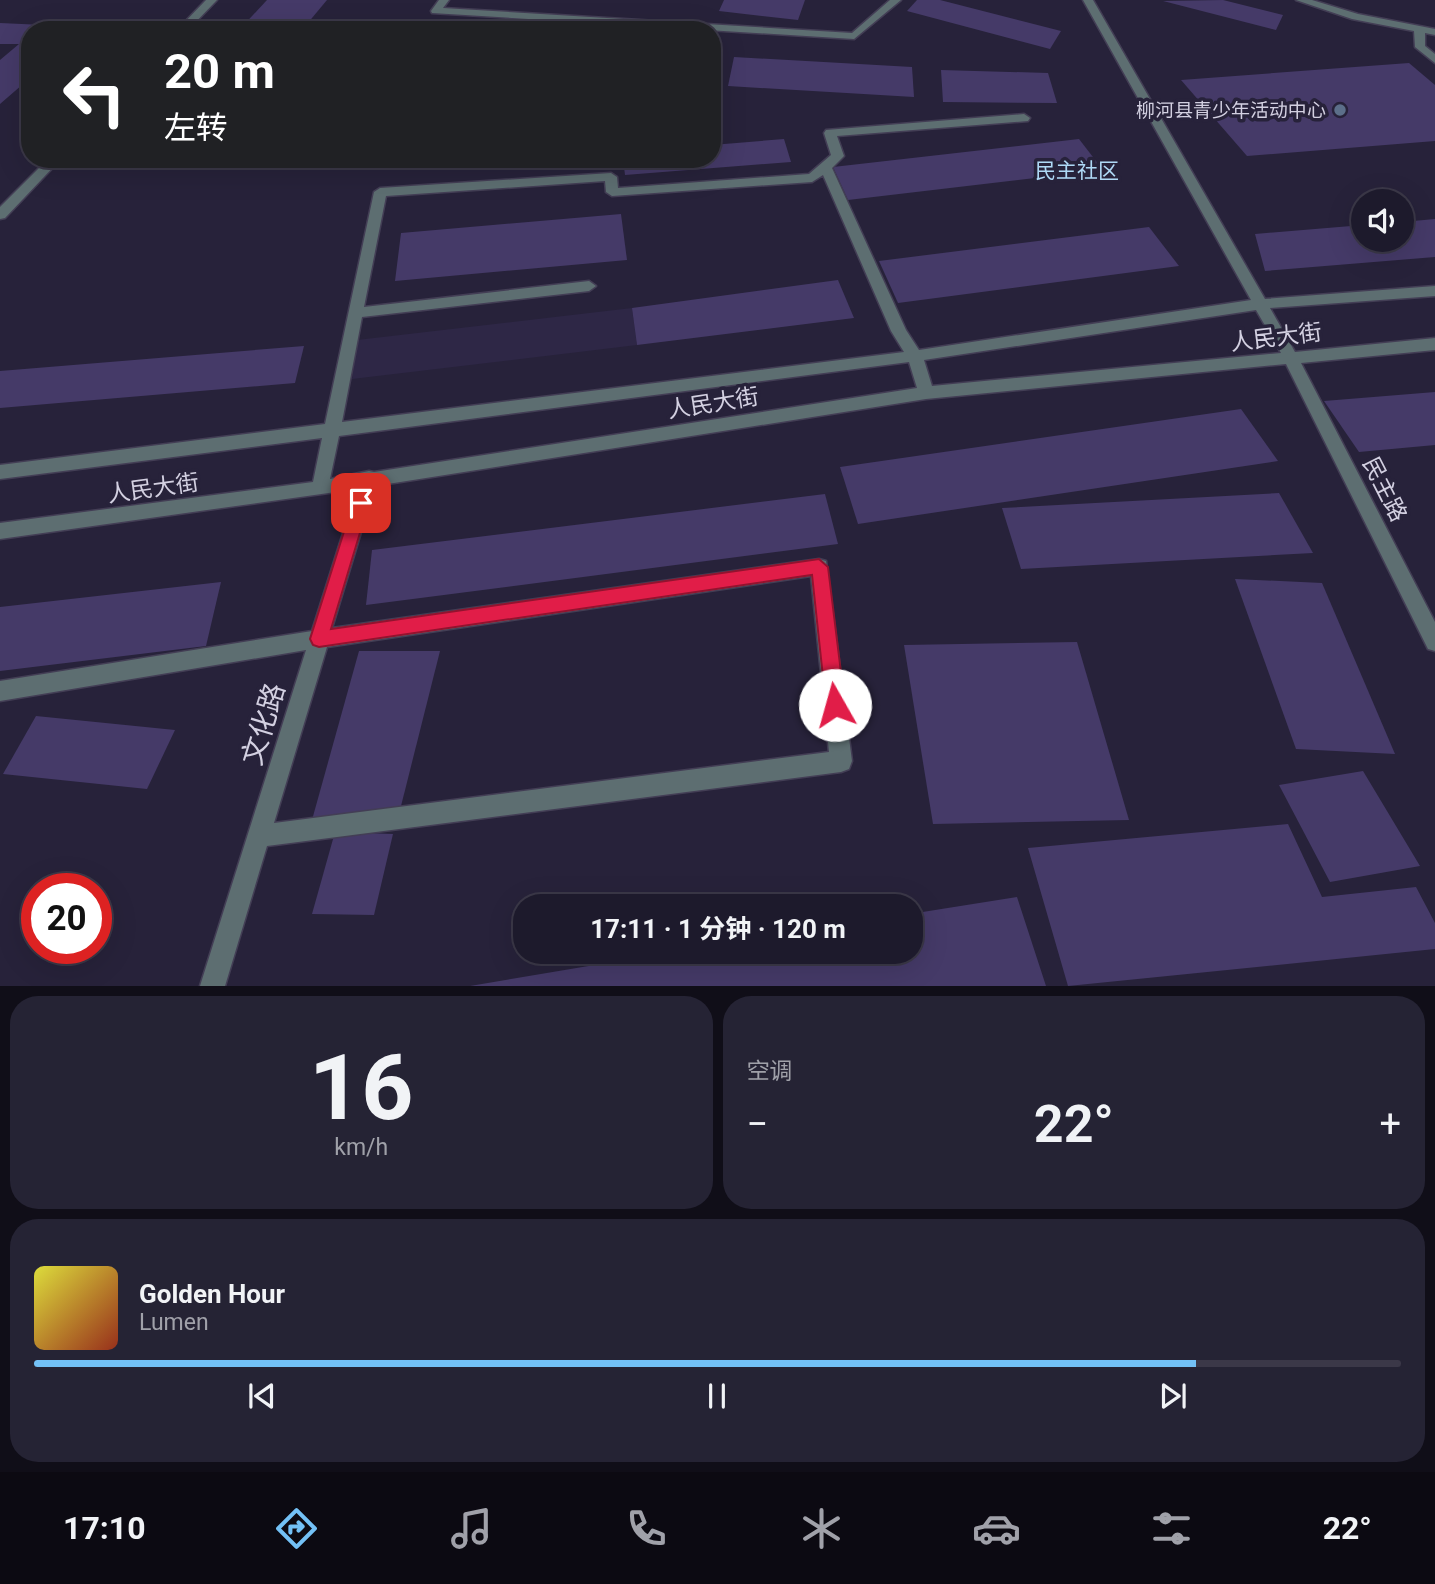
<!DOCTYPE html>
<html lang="zh">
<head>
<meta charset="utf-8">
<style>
	body { margin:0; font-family:Roboto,"Noto Sans SC",sans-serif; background:#252334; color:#f1f3f6; height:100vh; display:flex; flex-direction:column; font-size:26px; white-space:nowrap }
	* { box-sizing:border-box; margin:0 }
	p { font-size:23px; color:#a0a1a9 }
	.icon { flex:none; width:38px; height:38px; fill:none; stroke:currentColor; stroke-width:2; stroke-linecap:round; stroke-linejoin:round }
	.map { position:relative; height:986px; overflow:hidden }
	.details { display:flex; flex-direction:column; gap:10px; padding:10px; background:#100e18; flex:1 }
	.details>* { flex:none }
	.banner { position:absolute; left:21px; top:21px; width:700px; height:147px; border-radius:28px; box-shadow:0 7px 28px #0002,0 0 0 2px #3b3848; background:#202124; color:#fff; overflow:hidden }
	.fabs { position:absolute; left:1351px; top:189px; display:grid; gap:14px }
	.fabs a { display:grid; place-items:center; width:63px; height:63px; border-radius:50%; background:#1d1a2c; box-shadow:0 7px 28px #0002,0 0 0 2px #3b3848; font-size:35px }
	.speed { position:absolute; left:21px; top:873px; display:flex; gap:14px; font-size:35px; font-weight:700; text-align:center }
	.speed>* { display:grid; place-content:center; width:91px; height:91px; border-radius:50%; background:#1d1a2c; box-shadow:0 7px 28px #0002,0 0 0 2px #3b3848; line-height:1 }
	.speed .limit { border:10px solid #d22; background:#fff; color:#111 }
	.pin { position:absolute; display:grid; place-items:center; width:60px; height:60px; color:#fff; margin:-30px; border-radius:14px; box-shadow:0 4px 10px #0006 }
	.me { position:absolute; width:77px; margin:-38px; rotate:353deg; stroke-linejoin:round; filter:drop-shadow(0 0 5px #0008) }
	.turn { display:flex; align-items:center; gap:24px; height:147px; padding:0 28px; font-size:32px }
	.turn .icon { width:91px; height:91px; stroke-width:2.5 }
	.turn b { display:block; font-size:49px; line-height:60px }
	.big { font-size:52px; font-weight:700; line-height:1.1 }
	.details .card { flex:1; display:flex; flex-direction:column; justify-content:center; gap:10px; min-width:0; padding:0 24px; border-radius:28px; background:#252334 }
	.details .dial { align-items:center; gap:0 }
	.dial b { font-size:91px; line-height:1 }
	.song { display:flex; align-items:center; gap:21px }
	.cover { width:84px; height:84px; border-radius:10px; background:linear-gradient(135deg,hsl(60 70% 55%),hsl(10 70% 35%)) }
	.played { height:7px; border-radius:4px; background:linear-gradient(90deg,#73c1f6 85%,#3b3848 85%) }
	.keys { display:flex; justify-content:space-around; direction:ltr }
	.heat { display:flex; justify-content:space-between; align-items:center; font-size:38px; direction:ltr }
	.details .tiles { flex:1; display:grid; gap:10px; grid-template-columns:1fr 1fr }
	.card:last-child { grid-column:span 2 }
	.trip { position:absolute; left:513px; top:894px; width:410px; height:70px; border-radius:28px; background:#1d1a2c; box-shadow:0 7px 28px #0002,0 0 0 2px #3b3848; font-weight:700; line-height:70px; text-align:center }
	.menu { display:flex; height:112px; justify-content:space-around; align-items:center; background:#0c0a12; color:#a0a1a9 }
	.menu .icon { width:49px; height:49px }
	.menu .current { color:#73c1f6 }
	.menu b { font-size:32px; color:#f1f3f6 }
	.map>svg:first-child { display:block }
</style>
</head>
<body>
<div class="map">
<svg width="1435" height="986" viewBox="0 0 1435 986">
	<rect width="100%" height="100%" fill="#27223a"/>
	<!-- built -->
	<polygon fill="#2e2746" points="632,308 637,345 352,379 357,340"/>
	<!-- building -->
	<g fill="#453a68">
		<polygon points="267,0 327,0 302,30 239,30"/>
		<polygon points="724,0 805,0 798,20 719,11"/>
		<polygon points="917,0 940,0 1061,31 1050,49 907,11"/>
		<polygon points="1223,0 1283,15 1276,30 1163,1"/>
		<polygon points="0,23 87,27 30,30 30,78 0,104 0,60 19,44 0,44"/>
		<polygon points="734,57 912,67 914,97 728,86"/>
		<polygon points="1409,63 1435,85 1435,141 1247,156 1181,80"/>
		<polygon points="941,70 1048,73 1057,103 943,102"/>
		<polygon points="784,139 791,162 625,175 623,159 712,159 712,145"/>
		<polygon points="1079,139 1103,170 848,200 833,167"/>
		<polygon points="621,214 627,260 395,281 401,233"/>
		<polygon points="1435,219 1435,257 1265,271 1255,234 1363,225 1363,240 1402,240 1402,222"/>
		<polygon points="1149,227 1179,266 898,303 879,261"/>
		<polygon points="838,280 854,318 637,345 632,308"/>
		<polygon points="304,346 295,383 0,408 0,371"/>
		<polygon points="1435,392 1435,445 1359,452 1324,401"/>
		<polygon points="1241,409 1278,461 858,524 840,467"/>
		<polygon points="1279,493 1313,553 1021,569 1002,508"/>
		<polygon points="825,494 838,544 366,605 372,550"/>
		<polygon points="1235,579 1322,583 1395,754 1296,749"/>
		<polygon points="221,582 206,646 0,671 0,607"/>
		<polygon points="1077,642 1129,820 933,824 904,645"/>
		<polygon points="359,651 440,651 399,814 312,820"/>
		<polygon points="36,716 175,730 147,789 3,774"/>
		<polygon points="1363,771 1420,866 1330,882 1279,785"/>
		<polygon points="1288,824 1322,897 1416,887 1435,923 1435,949 1068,986 1028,848"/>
		<polygon points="335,832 393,834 374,915 312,914"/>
		<polygon points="1017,897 1046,986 470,986 672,952 910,952 910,914"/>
	</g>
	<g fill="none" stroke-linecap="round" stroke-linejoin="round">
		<!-- minor casing -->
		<g stroke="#433e55" stroke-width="3">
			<g id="minor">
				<polygon points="206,0 217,0 188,30 177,30"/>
				<polygon points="439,0 449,0 443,8 852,33 890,0 901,0 854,39 432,13 431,11"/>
				<path d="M1083 0H1093L1265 299 1435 286V296L1270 308 1295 352 1435 338V350L1301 363 1435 622V651L1428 649 1286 364 926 399 375 486 332 628 819 559 826 561 852 761 849 769 841 772 267 846 225 986H200L306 650 0 701V681L312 631 357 489 0 539V523L313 482 322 438 0 479V465L325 424 374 192 380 188 611 173 617 177 618 188 809 174 831 155 824 133 826 130 1024 114 1030 118 1028 121 837 136 844 156 832 168 906 330 919 350 1251 300ZM823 175 891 331 904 352 342 422 362 317 589 291 596 286 589 281 364 307 386 196 605 181 606 192 612 196 812 182ZM1256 310 1281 353 932 386 924 360ZM909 362 917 388 374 472 369 471 330 479 339 436ZM811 576 829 752 274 823 327 647Z"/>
				<polygon points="1296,0 1312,0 1358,14 1435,29 1435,35 1425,33 1425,46 1435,54 1435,63 1415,47 1414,31 1352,19"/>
				<polygon points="48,159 61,159 5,218 0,219 0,207"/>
			</g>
		</g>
		<!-- minor -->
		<use href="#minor" fill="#5d6e71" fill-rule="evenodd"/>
	</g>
	<!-- route -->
	<polygon fill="#e11d48" stroke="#92132f" stroke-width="2" points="361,497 369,503 331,629 819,559 828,567 845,705 842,712 835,715 828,712 826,705 812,575 319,647 313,645 310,639 353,503"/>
	<!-- markers -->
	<circle fill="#5c6f8a" stroke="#27223a" stroke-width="2.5" cx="1340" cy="110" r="7"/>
	<g text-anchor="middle" stroke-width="7" stroke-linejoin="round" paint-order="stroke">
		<!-- far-poi labels -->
		<g font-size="19" fill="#d3d0e1" stroke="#27223a" text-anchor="end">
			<text x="1326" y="117">柳河县青少年活动中心</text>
		</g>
		<!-- far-quarter labels -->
		<g font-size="21" fill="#afd9f6" stroke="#27223a">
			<text x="1077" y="178">民主社区</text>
		</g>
		<!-- street labels -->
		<g font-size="23" fill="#d3d0e1" stroke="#27223a">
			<text transform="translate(1276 337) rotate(-7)" y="8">人民大街</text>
			<text transform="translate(713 403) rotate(-9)" y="8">人民大街</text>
			<text transform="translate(153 488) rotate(-8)" y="8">人民大街</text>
			<text transform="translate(1385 489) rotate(63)" y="8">民主路</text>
		</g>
		<!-- near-street labels -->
		<g font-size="28" fill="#d3d0e1" stroke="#27223a">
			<text transform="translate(263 724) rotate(-73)" y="10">文化路</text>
		</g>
	</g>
</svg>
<div class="fabs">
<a><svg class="icon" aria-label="sound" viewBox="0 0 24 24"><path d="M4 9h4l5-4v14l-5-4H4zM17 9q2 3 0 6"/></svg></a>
</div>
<div class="speed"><div class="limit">20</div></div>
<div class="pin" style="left:361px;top:503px;background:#d93025"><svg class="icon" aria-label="arrive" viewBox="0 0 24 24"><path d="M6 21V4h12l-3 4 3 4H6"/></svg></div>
<svg class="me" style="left:835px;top:705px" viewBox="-20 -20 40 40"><circle r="19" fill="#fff"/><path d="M0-13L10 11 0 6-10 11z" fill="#e11d48"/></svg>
<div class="trip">17:11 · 1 分钟 · 120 m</div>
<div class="banner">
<div class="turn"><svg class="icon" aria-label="left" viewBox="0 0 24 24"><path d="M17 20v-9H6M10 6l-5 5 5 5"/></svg><div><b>20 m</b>左转</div></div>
</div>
</div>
<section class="details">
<div class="tiles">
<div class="card dial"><b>16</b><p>km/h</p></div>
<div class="card"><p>空调</p>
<div class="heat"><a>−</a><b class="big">22°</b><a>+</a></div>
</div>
<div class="card">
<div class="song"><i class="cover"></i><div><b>Golden Hour</b><p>Lumen</p></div></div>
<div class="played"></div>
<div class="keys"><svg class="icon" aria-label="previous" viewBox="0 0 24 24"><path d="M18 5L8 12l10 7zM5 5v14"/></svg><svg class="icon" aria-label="pause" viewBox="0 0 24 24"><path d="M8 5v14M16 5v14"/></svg><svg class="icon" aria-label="next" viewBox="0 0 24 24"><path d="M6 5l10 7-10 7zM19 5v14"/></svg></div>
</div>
</div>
</section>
<nav class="menu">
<b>17:10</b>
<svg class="icon current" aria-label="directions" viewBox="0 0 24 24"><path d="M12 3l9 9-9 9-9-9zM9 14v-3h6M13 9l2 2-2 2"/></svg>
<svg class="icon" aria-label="music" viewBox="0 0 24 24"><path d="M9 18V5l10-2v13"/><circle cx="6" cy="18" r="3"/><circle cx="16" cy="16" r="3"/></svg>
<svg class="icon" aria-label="phone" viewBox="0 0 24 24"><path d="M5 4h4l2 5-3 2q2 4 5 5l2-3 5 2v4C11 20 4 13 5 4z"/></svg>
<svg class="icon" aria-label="climate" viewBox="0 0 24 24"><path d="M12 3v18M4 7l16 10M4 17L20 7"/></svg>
<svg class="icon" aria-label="car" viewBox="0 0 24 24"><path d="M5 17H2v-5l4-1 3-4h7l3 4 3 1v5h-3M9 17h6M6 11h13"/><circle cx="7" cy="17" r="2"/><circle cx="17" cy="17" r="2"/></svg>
<svg class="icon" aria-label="filters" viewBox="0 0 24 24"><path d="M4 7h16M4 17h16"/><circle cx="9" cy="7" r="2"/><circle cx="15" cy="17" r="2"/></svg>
<b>22°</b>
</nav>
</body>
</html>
